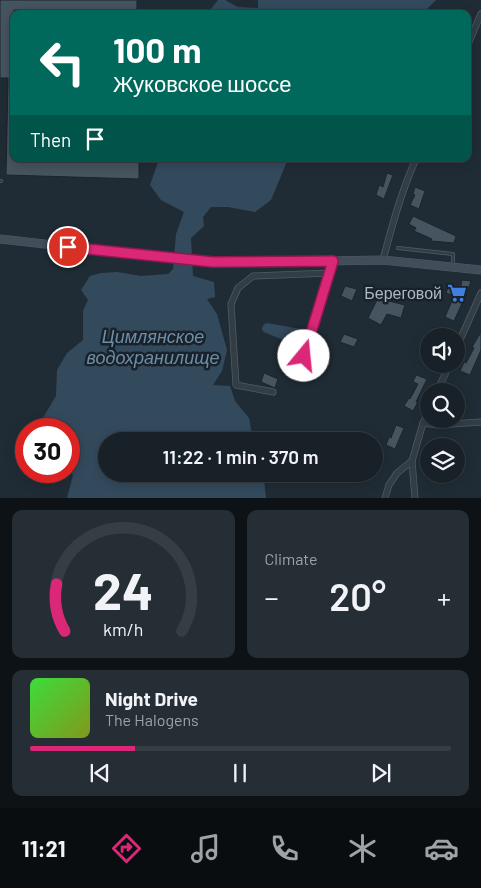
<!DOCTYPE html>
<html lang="en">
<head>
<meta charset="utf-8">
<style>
	body { margin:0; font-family:Barlow,sans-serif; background:#252e34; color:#f1f3f6; height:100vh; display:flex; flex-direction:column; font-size:19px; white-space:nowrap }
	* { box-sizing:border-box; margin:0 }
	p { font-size:16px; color:#9fa3a8 }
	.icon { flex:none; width:28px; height:28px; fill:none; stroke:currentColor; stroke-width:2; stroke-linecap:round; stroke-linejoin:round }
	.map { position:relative; height:498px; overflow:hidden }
	.sheet { display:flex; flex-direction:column; gap:12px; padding:12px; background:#0d1216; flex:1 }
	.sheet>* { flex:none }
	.banner { position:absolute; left:10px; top:10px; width:461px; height:152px; border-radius:10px; box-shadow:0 2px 12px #0003,0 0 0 1px #363e45; background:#00695c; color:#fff; overflow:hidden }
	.controls { position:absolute; left:420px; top:328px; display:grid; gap:10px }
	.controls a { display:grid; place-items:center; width:45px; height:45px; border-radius:50%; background:#182128; box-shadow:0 2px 12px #0003,0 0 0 1px #363e45; font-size:25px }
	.speed { position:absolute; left:15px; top:418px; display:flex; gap:10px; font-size:25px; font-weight:700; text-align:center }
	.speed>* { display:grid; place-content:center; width:65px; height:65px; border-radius:50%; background:#182128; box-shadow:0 2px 12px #0003,0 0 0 1px #363e45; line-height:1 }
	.speed .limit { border:8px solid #d22; background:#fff; color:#111 }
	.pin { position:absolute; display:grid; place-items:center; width:42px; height:42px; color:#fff; margin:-21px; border:2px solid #fff; border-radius:50%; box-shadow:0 1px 5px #0007 }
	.me { position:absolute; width:55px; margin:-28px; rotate:17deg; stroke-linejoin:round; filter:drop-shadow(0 0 4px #0008) }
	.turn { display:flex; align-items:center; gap:18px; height:105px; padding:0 20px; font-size:22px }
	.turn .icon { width:65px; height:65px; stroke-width:2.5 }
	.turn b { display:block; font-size:35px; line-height:42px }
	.then { display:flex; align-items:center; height:48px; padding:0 20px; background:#0003; gap:10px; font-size:19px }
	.big { font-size:38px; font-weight:600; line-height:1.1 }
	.sheet .tile { flex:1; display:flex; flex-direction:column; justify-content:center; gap:8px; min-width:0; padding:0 18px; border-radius:10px; background:#252e34 }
	.sheet .dial { align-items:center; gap:0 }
	.dial svg { height:130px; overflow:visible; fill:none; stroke:#363e45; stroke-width:7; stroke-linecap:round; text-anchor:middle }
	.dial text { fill:#f1f3f6; stroke:none }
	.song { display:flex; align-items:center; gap:15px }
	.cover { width:60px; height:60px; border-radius:8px; background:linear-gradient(135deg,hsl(120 70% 55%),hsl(70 70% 35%)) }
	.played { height:5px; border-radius:2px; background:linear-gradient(90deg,#db2777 25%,#363e45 25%) }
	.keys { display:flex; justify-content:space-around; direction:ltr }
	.heat { display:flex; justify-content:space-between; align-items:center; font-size:28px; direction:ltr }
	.sheet .tiles { flex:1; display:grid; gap:12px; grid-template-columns:1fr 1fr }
	.tile:last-child { grid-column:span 2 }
	.trip { position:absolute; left:98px; top:432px; width:285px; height:50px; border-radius:25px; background:#182128; box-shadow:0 2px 12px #0003,0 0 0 1px #363e45; font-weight:600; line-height:50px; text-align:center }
	.tabs { display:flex; height:80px; justify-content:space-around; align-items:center; background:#0a0d10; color:#9fa3a8 }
	.tabs .icon { width:35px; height:35px }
	.tabs .active { color:#db2777 }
	.tabs b { font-size:22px; color:#f1f3f6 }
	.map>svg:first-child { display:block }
</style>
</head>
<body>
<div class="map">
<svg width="481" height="498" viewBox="0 0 481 498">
	<rect width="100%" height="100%" fill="#202c35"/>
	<!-- water -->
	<g fill="#334a5d">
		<polygon points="218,0 225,0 238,7 258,8 258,0 436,0 422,14 207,14"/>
		<polygon points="159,159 288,159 271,200 255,212 228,207 211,207 203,217 204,226 191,238 193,276 214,282 215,297 207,299 217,314 227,350 222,371 213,385 230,386 235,401 249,418 253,439 251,441 106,441 106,474 251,474 264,479 266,498 67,498 73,475 69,471 69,429 42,429 38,426 56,396 57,370 67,353 83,340 83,311 88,300 81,290 90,276 101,273 117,272 141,276 168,274 173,269 176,234 184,212 161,200 150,185"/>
		<path d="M267 323 301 329 300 339 295 345 264 332 262 330C262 326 264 324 267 323Z"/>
	</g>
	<!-- building -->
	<g fill="#46545f" stroke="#1b242c">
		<polygon points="0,0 137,0 137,13 14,10 14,159 139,159 139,179 6,175 8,78 0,78"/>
		<polygon points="387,173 393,175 384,199 376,195 379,185 383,187"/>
		<polygon points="415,187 425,191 419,209 410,205 415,195 413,194"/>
		<polygon points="413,216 456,236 454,243 431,241 432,239 414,231 416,228 409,224"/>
		<polygon points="462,280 471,281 465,299 464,299 454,321 445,317 454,296 446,293 448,287 460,291"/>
		<polygon points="345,286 357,289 352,301 341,296"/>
		<polygon points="379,289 392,295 389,301 405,305 401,318 387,314 381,325 368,318 377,300 375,299"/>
		<polygon points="481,332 481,350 470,375 460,371 464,362 466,363 474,348 472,347"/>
		<polygon points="344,334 358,339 354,347 340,342"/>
		<polygon points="264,373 278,379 275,388 261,382"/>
		<polygon points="416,375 427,379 416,402 418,402 413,411 404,406 409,398 410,399 418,384 413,382"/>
		<polygon points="396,425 404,428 395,449 386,445 389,437 391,438"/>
	</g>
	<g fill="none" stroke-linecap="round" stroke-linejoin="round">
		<!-- lane casing -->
		<g stroke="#505b64" stroke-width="4">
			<g id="lane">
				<polyline points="0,181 1,181"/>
				<polyline points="398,248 453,254 453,266"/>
			</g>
		</g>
		<!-- street casing -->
		<g stroke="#505b64" stroke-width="7">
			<g id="street">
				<polyline points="468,44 481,14"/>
				<path d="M383 260C392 226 401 192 416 159"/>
				<polyline points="456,349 481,293"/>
				<polyline points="304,356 333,261"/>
				<polyline points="437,391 450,364"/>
				<polyline points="273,392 236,385 231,304 238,288 253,276 330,273"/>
				<polyline points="423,423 438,425 481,422"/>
				<polyline points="412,461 415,498"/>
				<polyline points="385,498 389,485 397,473 412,461 423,423 429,411"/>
			</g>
		</g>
		<!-- secondary casing -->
		<g stroke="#505b64" stroke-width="9">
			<polyline id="secondary" points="0,239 213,263 383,260 481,270"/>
		</g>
		<!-- lane -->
		<use href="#lane" stroke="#333d46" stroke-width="2.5"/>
		<!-- street -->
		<use href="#street" stroke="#333d46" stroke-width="5.5"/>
		<!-- secondary -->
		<use href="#secondary" stroke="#414d59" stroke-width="8"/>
	</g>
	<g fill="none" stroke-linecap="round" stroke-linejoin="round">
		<!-- route casing -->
		<g stroke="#8e194d" stroke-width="12">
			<polyline id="route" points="68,247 213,262 333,261 304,356"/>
		</g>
		<!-- route -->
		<use href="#route" stroke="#db2777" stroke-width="9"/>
	</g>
	<!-- icons -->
	<defs>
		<g id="supermarket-bare" transform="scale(1.5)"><path d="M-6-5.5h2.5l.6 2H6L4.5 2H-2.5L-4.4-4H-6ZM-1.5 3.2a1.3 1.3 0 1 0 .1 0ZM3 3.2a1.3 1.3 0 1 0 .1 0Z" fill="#3f7fe0" stroke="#19222a" stroke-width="2.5" paint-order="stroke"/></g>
	</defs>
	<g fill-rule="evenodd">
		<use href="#supermarket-bare" x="457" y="293"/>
	</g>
	<g text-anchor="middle" stroke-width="5" stroke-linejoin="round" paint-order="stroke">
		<!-- poi labels -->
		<g font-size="16" fill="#adb8c3" stroke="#19222a" text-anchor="end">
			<text x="442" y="299">Береговой</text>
		</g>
		<!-- water labels -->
		<g font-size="18" font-style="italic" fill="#6e8ea7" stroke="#19222a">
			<text x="153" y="343">Цимлянское<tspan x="153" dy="21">водохранилище</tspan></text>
		</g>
	</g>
</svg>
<div class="controls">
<a><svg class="icon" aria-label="sound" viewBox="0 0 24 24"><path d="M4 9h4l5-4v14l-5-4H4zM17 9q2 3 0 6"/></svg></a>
<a><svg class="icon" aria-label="search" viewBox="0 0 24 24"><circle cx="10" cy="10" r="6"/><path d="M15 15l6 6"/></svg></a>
<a><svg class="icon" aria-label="layers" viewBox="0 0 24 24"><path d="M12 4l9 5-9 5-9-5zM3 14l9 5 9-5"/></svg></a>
</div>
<div class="speed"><div class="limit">30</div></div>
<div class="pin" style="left:68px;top:247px;background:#d93025"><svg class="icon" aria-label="arrive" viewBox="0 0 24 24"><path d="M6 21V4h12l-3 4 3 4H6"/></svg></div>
<svg class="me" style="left:304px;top:356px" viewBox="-20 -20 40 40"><circle r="19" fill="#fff"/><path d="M0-13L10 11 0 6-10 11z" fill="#db2777"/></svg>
<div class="trip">11:22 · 1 min · 370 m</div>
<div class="banner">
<div class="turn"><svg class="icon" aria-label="left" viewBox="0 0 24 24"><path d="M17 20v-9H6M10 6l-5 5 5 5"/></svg><div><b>100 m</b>Жуковское шоссе</div></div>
<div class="then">Then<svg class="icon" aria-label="arrive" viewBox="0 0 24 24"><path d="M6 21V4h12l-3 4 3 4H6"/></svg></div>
</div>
</div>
<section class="sheet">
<div class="tiles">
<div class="tile dial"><svg viewBox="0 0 100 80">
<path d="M14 69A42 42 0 1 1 86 69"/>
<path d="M14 69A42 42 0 0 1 9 40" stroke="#db2777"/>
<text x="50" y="56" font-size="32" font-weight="700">24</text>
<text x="50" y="72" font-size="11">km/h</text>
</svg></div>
<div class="tile"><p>Climate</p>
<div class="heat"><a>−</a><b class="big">20°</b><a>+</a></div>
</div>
<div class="tile">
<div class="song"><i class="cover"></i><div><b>Night Drive</b><p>The Halogens</p></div></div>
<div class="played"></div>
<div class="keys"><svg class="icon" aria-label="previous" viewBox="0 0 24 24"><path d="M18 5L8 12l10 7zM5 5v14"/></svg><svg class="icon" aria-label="pause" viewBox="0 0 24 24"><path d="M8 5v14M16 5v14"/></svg><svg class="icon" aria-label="next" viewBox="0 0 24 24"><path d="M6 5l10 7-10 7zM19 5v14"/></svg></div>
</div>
</div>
</section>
<nav class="tabs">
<b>11:21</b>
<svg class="icon active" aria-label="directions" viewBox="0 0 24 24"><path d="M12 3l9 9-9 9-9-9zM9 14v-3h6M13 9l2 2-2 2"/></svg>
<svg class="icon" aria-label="music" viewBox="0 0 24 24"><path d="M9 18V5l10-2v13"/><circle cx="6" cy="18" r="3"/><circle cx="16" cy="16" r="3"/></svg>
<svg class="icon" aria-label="phone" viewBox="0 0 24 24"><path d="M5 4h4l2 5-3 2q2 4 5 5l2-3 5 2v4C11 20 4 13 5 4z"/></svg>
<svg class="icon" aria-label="climate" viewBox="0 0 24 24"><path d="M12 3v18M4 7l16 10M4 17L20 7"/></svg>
<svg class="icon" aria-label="car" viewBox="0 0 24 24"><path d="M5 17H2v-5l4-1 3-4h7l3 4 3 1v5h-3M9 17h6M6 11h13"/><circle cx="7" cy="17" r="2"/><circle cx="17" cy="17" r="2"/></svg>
</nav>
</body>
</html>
